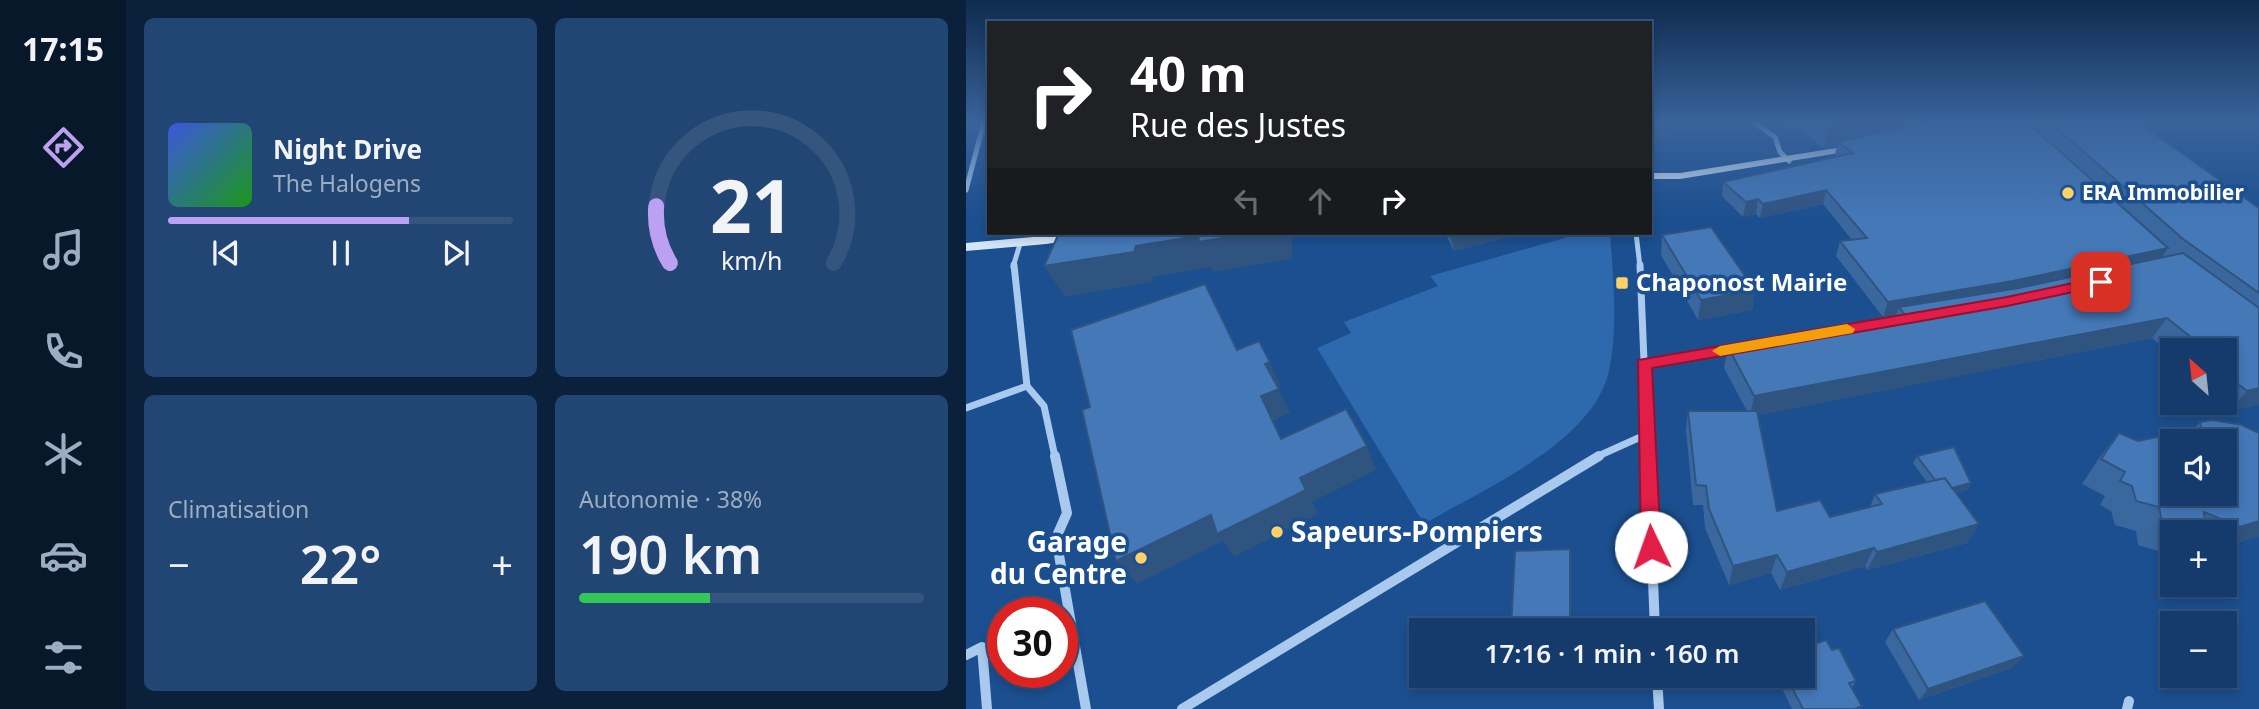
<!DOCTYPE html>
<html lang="fr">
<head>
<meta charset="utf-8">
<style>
	body { margin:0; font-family:"Noto Sans",sans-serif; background:#214673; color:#f1f3f6; height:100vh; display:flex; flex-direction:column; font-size:26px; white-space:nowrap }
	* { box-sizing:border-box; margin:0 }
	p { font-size:23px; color:#9dadc1 }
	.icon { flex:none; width:38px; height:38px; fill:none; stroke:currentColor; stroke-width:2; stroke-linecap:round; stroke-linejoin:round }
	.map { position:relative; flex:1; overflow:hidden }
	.drawer { display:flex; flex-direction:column; gap:18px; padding:18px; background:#0b203b; width:840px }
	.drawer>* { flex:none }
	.top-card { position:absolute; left:21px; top:21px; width:665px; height:214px; border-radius:0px; box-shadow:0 4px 10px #0003,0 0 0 2px #33557e; background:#202124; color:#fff; overflow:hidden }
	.needle { width:46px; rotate:333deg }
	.buttons { position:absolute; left:1194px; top:338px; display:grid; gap:14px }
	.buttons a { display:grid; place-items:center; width:77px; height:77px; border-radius:0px; background:#143b6b; box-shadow:0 4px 10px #0003,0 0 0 2px #33557e; font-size:35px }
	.speed { position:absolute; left:21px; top:597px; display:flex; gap:14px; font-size:35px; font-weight:700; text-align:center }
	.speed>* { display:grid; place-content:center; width:91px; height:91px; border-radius:50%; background:#143b6b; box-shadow:0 4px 10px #0003,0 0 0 2px #33557e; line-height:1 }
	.speed .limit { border:10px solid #d22; background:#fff; color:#111 }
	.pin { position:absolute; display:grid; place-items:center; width:60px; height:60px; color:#fff; margin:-30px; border-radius:14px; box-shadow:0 4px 10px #0006 }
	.me { position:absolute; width:77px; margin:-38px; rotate:357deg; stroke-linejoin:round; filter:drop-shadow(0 0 5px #0008) }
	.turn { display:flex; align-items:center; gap:24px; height:147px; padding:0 28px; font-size:32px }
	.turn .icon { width:91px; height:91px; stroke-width:2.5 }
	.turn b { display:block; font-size:49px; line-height:60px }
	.lanes { display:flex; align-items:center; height:66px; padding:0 28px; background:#0003; justify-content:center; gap:35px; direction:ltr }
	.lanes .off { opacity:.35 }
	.big { font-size:52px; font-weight:600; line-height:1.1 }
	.drawer .tile { flex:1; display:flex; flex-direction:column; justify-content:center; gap:10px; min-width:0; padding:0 24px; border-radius:10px; background:#214673 }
	.drawer .dial { align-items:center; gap:0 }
	.dial svg { height:182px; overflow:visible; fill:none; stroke:#33557e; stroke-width:7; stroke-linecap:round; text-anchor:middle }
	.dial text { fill:#f1f3f6; stroke:none }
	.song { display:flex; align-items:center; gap:21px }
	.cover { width:84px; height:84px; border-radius:10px; background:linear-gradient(135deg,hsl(230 70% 55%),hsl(120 70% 35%)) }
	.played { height:7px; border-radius:4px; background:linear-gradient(90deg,#bca0f2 70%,#33557e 70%) }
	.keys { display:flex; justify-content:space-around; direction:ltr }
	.heat { display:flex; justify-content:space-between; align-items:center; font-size:38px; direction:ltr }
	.charge { height:10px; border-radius:5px; background:linear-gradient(90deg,#34c759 38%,#33557e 0) }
	.drawer .tiles { flex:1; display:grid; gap:18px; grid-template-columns:repeat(2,1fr) }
	.trip { position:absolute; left:443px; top:618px; width:406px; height:70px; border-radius:0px; background:#143b6b; box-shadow:0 4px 10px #0003,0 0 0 2px #33557e; font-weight:600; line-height:70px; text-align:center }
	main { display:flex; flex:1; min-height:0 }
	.dock { display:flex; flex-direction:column; width:126px; justify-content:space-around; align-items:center; background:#08182b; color:#9dadc1 }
	.dock .icon { width:49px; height:49px }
	.dock .active { color:#bca0f2 }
	.dock b { font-size:32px; color:#f1f3f6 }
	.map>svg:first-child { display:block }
</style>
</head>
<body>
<main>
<nav class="dock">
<b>17:15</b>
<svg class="icon active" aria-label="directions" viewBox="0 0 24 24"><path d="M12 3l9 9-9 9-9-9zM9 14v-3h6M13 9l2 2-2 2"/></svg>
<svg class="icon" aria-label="music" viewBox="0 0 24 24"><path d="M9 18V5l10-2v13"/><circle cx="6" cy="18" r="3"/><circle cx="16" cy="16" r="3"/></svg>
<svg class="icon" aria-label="phone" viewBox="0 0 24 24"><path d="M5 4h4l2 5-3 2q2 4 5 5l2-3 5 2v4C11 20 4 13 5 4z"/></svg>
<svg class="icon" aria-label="climate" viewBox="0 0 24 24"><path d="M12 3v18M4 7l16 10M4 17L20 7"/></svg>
<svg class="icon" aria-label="car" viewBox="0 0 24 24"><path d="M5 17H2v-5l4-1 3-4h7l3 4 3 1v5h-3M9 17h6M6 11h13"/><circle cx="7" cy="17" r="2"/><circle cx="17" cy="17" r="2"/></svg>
<svg class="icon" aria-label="filters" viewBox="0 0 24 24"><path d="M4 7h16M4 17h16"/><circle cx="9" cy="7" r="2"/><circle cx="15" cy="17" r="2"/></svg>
</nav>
<section class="drawer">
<div class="tiles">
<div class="tile">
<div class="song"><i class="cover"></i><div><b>Night Drive</b><p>The Halogens</p></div></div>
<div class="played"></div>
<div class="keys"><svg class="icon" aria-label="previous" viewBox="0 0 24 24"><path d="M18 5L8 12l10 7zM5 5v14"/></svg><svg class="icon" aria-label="pause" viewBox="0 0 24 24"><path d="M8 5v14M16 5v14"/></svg><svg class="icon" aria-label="next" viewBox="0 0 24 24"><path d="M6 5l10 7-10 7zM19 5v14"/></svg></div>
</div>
<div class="tile dial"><svg viewBox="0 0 100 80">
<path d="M14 69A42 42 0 1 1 86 69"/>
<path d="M14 69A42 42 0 0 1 8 44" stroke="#bca0f2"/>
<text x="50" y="56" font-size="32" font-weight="700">21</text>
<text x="50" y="72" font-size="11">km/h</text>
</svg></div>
<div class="tile"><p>Climatisation</p>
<div class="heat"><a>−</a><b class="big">22°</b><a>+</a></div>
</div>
<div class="tile"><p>Autonomie · 38%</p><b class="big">190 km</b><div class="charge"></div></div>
</div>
</section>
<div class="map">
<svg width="1293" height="709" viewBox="0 0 1293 709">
	<rect width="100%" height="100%" fill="#1b4f8f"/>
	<!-- green -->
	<path fill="#2e69ad" d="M616 233H644C647 276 652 323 644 366 632 441 517 489 458 524L351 348 385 333 378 322 472 286 464 276Z"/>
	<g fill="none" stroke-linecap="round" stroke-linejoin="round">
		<!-- street-far2 -->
		<g stroke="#a9c9ee" stroke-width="5">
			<polyline points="787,122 809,137 814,152 823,161"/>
			<polyline points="0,190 18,122"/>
			<polyline points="670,233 674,267"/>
			<polyline points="47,267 54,244"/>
		</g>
		<!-- street-far1 -->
		<g stroke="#a9c9ee" stroke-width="7">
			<polyline points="48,265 61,386 78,406 89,457"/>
			<polyline points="674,265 682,457"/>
			<polyline points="678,364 770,348"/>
			<polyline points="0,408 61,386"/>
			<polyline points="630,457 679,435"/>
		</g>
		<!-- street -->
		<g stroke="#a9c9ee" stroke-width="10">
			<polyline points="89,456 101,513 90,538 120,709"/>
			<polyline points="682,456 689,630"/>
			<polyline points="0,655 16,647 21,709"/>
			<polyline points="691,676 693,709"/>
			<polyline points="216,709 633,456"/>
			<polyline points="1161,709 1163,701"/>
		</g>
		<!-- secondary -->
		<g fill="#d6e6fa" fill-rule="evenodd">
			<polygon points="889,145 892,146 892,150 714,179 684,179 684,173 714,173"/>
			<polygon points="112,233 139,233 133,236 80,244 0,251 0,243"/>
		</g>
	</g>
	<!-- wall -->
	<g fill="#3a679d">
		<polygon points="814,122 1172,122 1293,208 1293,404 1262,412 1251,402 1258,402 1258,350 1206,350 1206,355 1186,338 792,415 811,511 864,517 904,507 909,494 961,482 947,463 951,456 1005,483 1001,490 990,493 1013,524 1001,543 901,570 899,566 814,590 805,573 763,585 739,528 737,505 727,505 720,430 722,411 781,411 758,368 762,347 929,317 930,315 917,317 870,256 874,241 886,240 857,204 794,218 790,214 777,217 756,196 757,182 871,157 869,156 871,145 858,148 835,130 815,126"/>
		<polygon points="479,233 559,233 488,251"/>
		<polygon points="696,235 789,290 786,310 732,320 695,255"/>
		<polygon points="1234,422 1293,433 1293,536 1258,547 1258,532 1206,532 1206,555 1172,545 1170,531 1149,525 1145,511 1134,505 1139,496 1116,484 1133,458 1153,433 1172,441 1228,429"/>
		<polygon points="927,629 1046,668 953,700 919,642"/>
		<polygon points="866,650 890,681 886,688 894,709 826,709 810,676 836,676"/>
	</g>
	<!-- shaded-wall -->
	<g fill="#305480">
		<polygon points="693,122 712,122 692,129"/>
		<polygon points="881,122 962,122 872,142 871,145 858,148 863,126"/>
		<polygon points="703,126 702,138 684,144 684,132"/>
		<polygon points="860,190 857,204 794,218 797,204"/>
		<polygon points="792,199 790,214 777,217 780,202"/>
		<polygon points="288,233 326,233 326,259 247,272 244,267 187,277 186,282 99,297 78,266 170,246 233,236"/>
		<polygon points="504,233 559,233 488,251 485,237"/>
		<polygon points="1202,248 1192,263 1040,296 933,307 930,315 917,317 922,302"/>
		<polygon points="789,290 786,310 732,320 735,300"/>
		<polygon points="1201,318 1186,338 784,417 788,396"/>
		<polygon points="304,362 315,386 311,388 299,364"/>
		<polygon points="1293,388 1293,404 1262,412 1281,391"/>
		<polygon points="313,389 324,413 307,421 327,463 295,396"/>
		<polygon points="401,446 410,470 346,502 352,514 268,557 257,541 171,584 150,561 245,515 334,478"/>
		<polygon points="1005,483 1001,490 973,498 977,491"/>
		<polygon points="1293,521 1293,536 1258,547 1258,541 1274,527"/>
		<polygon points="1013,524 1001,543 901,570 911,552"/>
		<polygon points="908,548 899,566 814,590 821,572"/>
		<polygon points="604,549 605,562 605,630 604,630"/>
		<polygon points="811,555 805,573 763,585 767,566"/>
		<polygon points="1058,656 1046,668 953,700 962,689"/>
	</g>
	<!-- building -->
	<g fill="#4478b7" stroke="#305480" stroke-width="2" fill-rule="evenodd">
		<polygon points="684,122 698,122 703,126 684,132"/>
		<polygon points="857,122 881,122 863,126"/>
		<polygon points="958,122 1061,122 1202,248 1047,281 922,302 874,241 901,238 860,190 797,204 792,199 780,202 757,182 887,153 872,142"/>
		<polygon points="1084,122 1172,122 1293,208 1293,293 1217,239"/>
		<polygon points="745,227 789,290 735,300 696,235"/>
		<polygon points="93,233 288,233 232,242 233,236 170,246 168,252 78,266"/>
		<polygon points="483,233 504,233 485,237"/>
		<polygon points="1217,253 1293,308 1293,388 1281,391 1258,373 1258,368 1262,367 1258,364 1258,350 1241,350 1201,318 788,396 762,347 939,315 933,307 1053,288"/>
		<polygon points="239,284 271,350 293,341 304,362 299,364 313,389 295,396 315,439 380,409 401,446 334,478 340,490 251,534 245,515 150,561 116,410 124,407 105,330"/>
		<polygon points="722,411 791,411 811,511 854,500 864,517 916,504 909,494 979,478 1013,524 911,552 908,548 821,572 811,555 767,566 743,509 740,486 730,485"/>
		<path d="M1247 420 1276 425 1293 433V521L1274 527 1238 512 1240 532H1233L1196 522 1193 507 1170 501 1166 486 1154 481 1159 472 1135 459 1153 433 1172 441 1235 428 1234 422ZM1206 441H1258V494H1206Z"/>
		<polygon points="988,447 1005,483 986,488 979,478 969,480 951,456"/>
		<polygon points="604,549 604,630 545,630 549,551"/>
		<polygon points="1019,601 1058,656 962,689 927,629"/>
		<polygon points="860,640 866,650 873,648 890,681 883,683 896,706 889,709 837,709 820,676 836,676 836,648"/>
	</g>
	<!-- sky -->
	<linearGradient id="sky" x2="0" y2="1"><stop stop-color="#0f2b4f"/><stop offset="0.55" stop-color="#39639b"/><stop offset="1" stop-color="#39639b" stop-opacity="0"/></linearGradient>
	<rect width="1293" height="221" fill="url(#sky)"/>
	<!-- route -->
	<polygon fill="#e11d48" stroke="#92132f" stroke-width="2" points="1135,277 1140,279 1140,285 1041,306 686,368 695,547 692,553 685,556 678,553 675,547 672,360 1041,297"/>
	<!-- slow -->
	<polygon fill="#f59e0b" points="881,324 889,329 887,333 754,356 746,351 754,346"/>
	<!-- markers -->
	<g fill="#ffd166" stroke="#1b4f8f" stroke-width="2.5">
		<circle cx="1102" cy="193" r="7"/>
		<rect x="649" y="276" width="14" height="14" rx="3.5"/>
		<circle cx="311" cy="532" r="7"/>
		<circle cx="175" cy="558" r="7"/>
	</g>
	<g text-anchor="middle" stroke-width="7" stroke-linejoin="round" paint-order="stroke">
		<!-- far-poi labels -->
		<g font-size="21" font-weight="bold" fill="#fff" stroke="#1b4f8f" text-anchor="start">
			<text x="1116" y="200">ERA Immobilier</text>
		</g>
		<!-- poi labels -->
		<g font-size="24" font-weight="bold" fill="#fff" stroke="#1b4f8f" text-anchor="start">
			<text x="670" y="291">Chaponost Mairie</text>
		</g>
		<!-- near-poi labels -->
		<g font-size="28" font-weight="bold" fill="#fff" stroke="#1b4f8f" text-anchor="start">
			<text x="325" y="542">Sapeurs-Pompiers</text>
			<text x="161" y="552" text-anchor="end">Garage<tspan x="161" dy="32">du Centre</tspan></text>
		</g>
	</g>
</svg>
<div class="buttons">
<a><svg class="needle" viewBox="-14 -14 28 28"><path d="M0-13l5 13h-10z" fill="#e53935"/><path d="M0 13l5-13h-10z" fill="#9dadc1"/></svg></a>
<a><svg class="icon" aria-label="sound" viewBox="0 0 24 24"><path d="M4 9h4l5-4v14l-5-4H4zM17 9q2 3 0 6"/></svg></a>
<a>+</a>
<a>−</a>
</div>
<div class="speed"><div class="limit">30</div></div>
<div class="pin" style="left:1135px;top:282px;background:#d93025"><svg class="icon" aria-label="arrive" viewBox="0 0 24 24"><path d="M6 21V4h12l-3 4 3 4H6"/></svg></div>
<svg class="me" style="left:685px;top:547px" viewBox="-20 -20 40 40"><circle r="19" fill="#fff"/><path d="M0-13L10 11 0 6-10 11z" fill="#e11d48"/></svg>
<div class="trip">17:16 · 1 min · 160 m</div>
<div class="top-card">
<div class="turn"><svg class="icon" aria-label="right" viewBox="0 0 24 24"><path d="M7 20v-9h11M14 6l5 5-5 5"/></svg><div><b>40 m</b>Rue des Justes</div></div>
<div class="lanes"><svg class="icon off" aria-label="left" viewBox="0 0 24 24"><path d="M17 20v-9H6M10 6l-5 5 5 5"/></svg><svg class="icon off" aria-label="ahead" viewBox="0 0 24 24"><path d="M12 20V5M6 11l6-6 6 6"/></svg><svg class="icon" aria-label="right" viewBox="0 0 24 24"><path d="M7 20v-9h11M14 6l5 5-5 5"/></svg></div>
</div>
</div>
</main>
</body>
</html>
